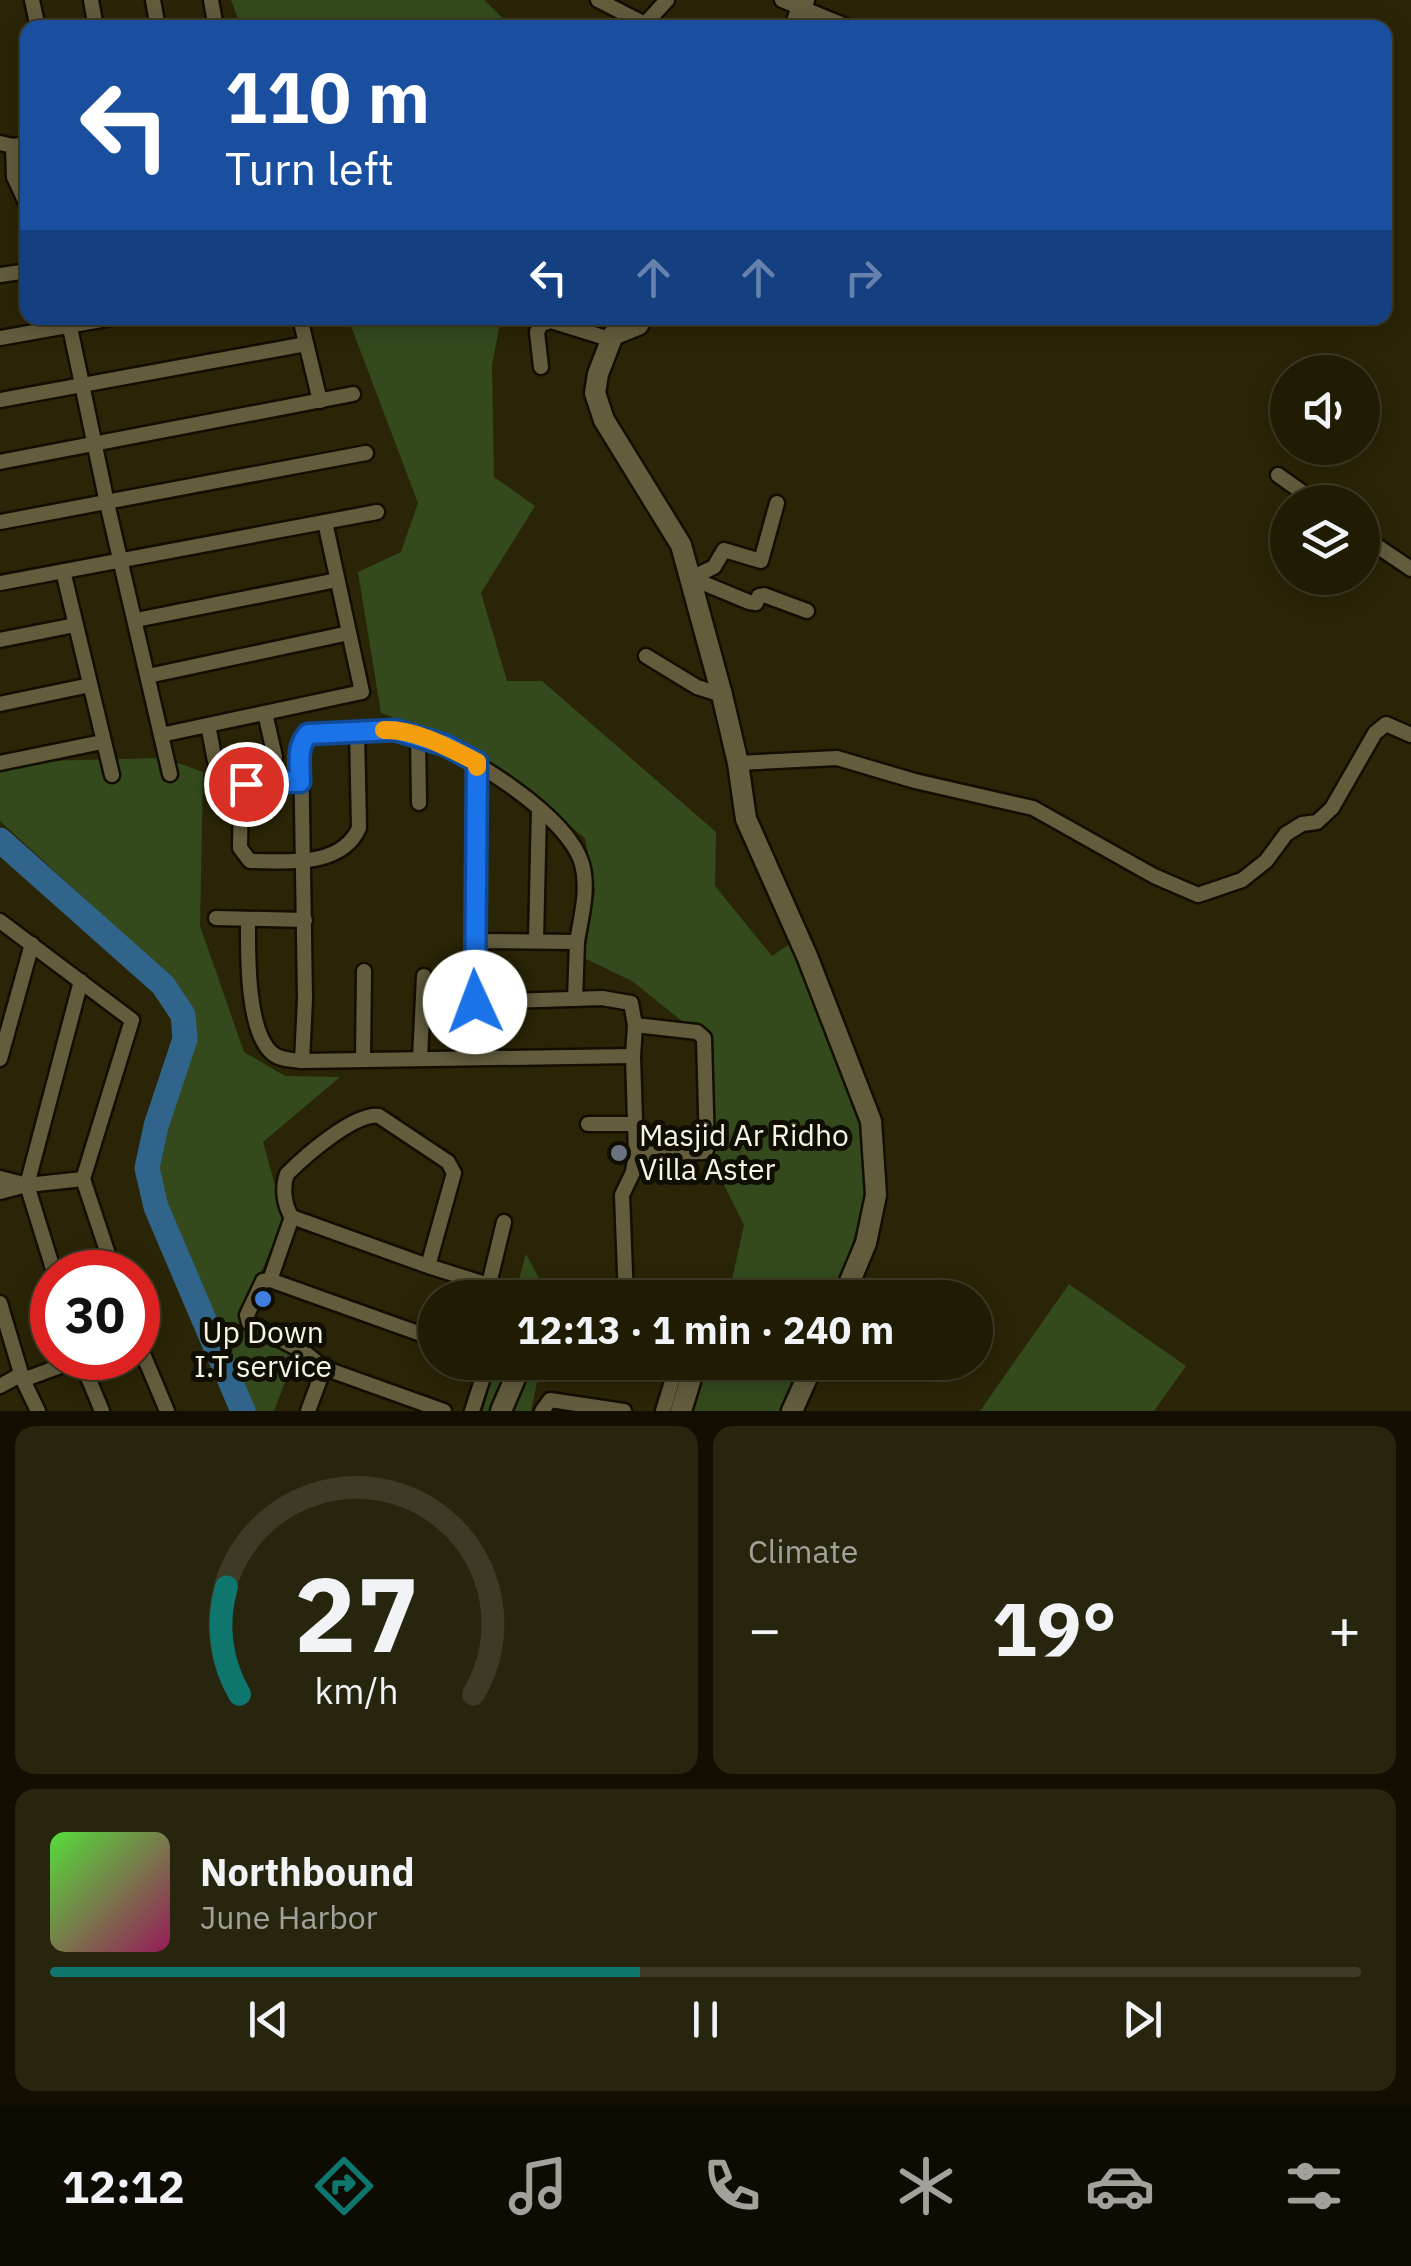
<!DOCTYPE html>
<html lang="en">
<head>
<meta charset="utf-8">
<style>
	body { margin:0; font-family:"IBM Plex Sans",sans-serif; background:#28250e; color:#f1f3f6; height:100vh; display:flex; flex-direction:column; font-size:38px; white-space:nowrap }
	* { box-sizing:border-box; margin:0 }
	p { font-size:32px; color:#a2a19a }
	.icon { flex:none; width:55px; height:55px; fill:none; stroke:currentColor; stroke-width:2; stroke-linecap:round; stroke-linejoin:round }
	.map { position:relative; height:1411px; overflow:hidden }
	.drawer { display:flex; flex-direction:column; gap:15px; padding:15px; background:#120f02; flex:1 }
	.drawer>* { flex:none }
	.guide { position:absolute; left:20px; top:20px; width:1372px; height:305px; border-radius:20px; box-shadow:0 5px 25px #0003,0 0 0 2px #3d3a26; background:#1a4fa0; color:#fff; overflow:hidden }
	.buttons { position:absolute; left:1270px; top:355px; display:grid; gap:20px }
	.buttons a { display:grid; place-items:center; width:110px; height:110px; border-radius:50%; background:#201c04; box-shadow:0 5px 25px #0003,0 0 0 2px #3d3a26; font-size:50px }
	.speed { position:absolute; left:30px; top:1250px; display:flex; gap:20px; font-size:50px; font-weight:700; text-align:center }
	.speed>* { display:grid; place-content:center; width:130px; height:130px; border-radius:50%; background:#201c04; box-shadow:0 5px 25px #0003,0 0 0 2px #3d3a26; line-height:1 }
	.speed .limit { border:15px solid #d22; background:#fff; color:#111 }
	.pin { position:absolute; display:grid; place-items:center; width:85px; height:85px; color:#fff; margin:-42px; border:5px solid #fff; border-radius:50%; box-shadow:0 2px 10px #0007 }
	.me { position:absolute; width:110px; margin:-55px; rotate:358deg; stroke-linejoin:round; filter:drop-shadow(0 0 8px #0008) }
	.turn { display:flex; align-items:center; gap:35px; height:210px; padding:0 40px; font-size:45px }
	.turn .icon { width:130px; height:130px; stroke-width:2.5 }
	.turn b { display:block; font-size:70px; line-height:85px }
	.lanes { display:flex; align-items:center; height:95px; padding:0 40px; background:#0003; justify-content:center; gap:50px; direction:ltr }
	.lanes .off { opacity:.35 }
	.big { font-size:75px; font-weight:800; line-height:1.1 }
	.drawer .card { flex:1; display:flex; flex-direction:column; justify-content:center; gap:15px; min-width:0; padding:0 35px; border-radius:20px; background:#28250e }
	.drawer .dial { align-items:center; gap:0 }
	.dial svg { height:260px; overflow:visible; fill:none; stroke:#3d3a26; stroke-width:7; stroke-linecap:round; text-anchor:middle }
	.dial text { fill:#f1f3f6; stroke:none }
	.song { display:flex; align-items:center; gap:30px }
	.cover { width:120px; height:120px; border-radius:15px; background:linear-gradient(135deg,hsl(110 70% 55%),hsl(330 70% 35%)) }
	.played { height:10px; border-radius:5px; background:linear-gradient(90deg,#0f766e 45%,#3d3a26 45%) }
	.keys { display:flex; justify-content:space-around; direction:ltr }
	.heat { display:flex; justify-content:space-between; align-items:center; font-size:55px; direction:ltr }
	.drawer .tiles { flex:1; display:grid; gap:15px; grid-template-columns:1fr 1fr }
	.card:last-child { grid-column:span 2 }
	.trip { position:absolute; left:418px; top:1280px; width:575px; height:100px; border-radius:50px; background:#201c04; box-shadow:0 5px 25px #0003,0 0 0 2px #3d3a26; font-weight:800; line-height:100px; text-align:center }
	.tab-bar { display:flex; height:160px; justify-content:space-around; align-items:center; background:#0d0b02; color:#a2a19a }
	.tab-bar .icon { width:70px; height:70px }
	.tab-bar .current { color:#0f766e }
	.tab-bar b { font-size:45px; color:#f1f3f6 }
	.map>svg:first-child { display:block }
</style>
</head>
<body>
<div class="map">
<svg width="1411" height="1411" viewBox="0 0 1411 1411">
	<rect width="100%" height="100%" fill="#2a2506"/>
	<!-- green -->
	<g fill="#344a1c">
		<polygon points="231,0 484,0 509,24 508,28 241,27"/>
		<path d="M348 318H501L492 365 494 477 535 506 481 593 507 681H542L716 832 715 886 772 956 794 941C817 996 875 1108 870 1165 865 1210 849 1256 833 1297H728L744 1225 706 1149 697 1033 632 981 584 958 595 891 585 838 465 743 381 713 358 572 401 552 418 503Z"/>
		<polygon points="164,758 203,772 200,926 244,1052 285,1076 340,1077 263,1142 284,1218 238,1327 296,1353 274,1411 248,1411 167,1201 157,1162 196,1042 177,984 0,821 0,762"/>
		<polygon points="526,1254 549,1297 514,1297"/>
		<polygon points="1069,1284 1186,1366 1154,1411 980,1411"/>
		<polygon points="496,1363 541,1363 531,1411 483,1411"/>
		<polygon points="687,1363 807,1363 787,1411 674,1411"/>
	</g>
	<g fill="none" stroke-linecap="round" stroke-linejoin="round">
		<!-- river -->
		<polyline stroke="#31648b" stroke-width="25" points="0,840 163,985 183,1015 185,1039 156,1126 147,1168 156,1207 243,1411"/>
		<!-- street casing -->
		<g stroke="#120e00" stroke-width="19">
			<g id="street">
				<polyline points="32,0 38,28"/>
				<polyline points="91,0 96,28"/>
				<polyline points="153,0 158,28"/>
				<polyline points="211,0 216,28"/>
				<polyline points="598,0 645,24 667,0"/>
				<polyline points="782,0 851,28"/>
				<polyline points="0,143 13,146 28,144"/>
				<polyline points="13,146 14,177 28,207"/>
				<polyline points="0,275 28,271"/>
				<polyline points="68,318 107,503 170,774"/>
				<polyline points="300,318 320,401"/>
				<polyline points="0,338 112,318"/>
				<polyline points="541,367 537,332 541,324 551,321 606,338 613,335"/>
				<polyline points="0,400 306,344"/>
				<polyline points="0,462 353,394"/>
				<polyline points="1278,475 1316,502"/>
				<polyline points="777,503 761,561 724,550 714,567 691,578 749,602 756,603 759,596 764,595 807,611"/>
				<polyline points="0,522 366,453"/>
				<polyline points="1362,536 1411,569"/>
				<polyline points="63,571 112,775"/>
				<polyline points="0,583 377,512"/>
				<polyline points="136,620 337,580"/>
				<polyline points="0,640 75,625"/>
				<polyline points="646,656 697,687 722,695"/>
				<polyline points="148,676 349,633"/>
				<polyline points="0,704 90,685"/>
				<polyline points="265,713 275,757"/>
				<polyline points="208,725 216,766"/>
				<polyline points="161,735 362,692 325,522"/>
				<path d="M418 737C465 751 568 815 582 864 589 889 581 917 577 942"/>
				<polyline points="0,763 102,742"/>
				<polyline points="738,763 837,758 915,781 1033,808 1154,876 1198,895 1242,880 1266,861 1286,834 1302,824 1317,822 1332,808 1375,733 1386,724 1411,735"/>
				<path d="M301 782 254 781 241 791 240 848 250 861C287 861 341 868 359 828L357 730"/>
				<path d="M419 803 418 737C382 725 346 731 308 735L301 742 305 999 302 1061 633 1056"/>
				<polyline points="216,918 305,920"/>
				<path d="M248 919C248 952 246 1030 272 1053 280 1060 292 1060 302 1061"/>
				<polyline points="0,921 132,1020 83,1179 114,1272"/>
				<polyline points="473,941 477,762"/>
				<polyline points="536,941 539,809"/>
				<polyline points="475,1002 602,998 631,1003 635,1025 633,1056 636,1154 633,1172 622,1195 626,1298"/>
				<polyline points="635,1025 697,1032 704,1038 707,1148 704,1152 636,1154"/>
				<polyline points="476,1056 473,941 577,942 575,999"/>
				<polyline points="420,1058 424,976"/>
				<polyline points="0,1059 32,944"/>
				<polyline points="363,1059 364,971"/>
				<polyline points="588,1124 635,1124"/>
				<polyline points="0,1178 27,1185 83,1179"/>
				<polyline points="0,1192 26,1185"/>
				<path d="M428 1266 454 1173 448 1162 379 1116C355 1112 305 1156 287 1174 282 1187 284 1206 292 1217L428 1266 511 1292 510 1298"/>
				<polyline points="54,1272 27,1185 81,981"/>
				<polyline points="270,1280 292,1217"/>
				<polyline points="489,1284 504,1222"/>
				<polyline points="0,1303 23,1380 82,1358"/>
				<polyline points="435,1339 270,1280 263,1281 247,1315 249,1323 304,1352 324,1368 444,1411"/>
				<polyline points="138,1342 167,1411"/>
				<polyline points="80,1358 102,1411"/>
				<polyline points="23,1380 38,1411"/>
				<polyline points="0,1386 20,1375"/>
				<polyline points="308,1411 324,1368"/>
				<polyline points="472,1411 488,1362"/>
				<polyline points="542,1411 550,1400 624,1411"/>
				<polyline points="663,1411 678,1362"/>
			</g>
		</g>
		<!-- secondary casing -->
		<g stroke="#120e00" stroke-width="25">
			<g id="secondary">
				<polyline points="795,28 804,0"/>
				<polyline points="642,318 638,325 613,335 598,374 595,393 604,420 681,545 722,695 738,763 746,819 807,956 871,1121 876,1195 866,1243 843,1298"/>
				<polyline points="501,1411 522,1362"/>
				<polyline points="681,1411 696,1362"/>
				<polyline points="792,1411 814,1362"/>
			</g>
		</g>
		<!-- street -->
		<use href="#street" stroke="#635d3e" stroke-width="14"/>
		<!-- secondary -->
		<use href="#secondary" stroke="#635d3e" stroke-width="20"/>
	</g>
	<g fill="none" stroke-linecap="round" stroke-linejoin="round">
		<!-- route casing -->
		<g stroke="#114b97" stroke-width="25">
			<path id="route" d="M246 784 254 781 300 782C300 764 296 748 308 734L395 730 445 745 477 762 475 1002"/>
		</g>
		<!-- route -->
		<use href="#route" stroke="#1a73e8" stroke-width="18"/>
		<!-- slow -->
		<path stroke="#f59e0b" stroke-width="18" d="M384 730C416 729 449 748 477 762V767"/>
	</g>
	<!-- markers -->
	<circle fill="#6b7280" stroke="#100e03" stroke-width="4" cx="619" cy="1153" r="10"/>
	<circle fill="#3f7fe0" stroke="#100e03" stroke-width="4" cx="263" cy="1299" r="10"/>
	<g text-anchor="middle" stroke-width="10" stroke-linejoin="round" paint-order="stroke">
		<!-- poi labels -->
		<g font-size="30" fill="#f7f4e3" stroke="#100e03" text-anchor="start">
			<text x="639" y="1146">Masjid Ar Ridho<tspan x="639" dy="34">Villa Aster</tspan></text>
			<text x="263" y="1343" text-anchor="middle">Up Down<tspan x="263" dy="34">I.T service</tspan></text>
		</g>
	</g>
</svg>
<div class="buttons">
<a><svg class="icon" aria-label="sound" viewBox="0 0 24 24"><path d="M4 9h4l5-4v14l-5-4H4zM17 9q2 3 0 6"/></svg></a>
<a><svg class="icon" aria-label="layers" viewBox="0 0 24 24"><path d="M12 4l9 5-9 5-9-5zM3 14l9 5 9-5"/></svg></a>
</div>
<div class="speed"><div class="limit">30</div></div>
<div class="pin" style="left:246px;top:784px;background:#d93025"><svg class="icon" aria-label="arrive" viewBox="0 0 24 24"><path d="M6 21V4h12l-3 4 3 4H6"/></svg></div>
<svg class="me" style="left:475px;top:1002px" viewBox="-20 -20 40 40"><circle r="19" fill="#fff"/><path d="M0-13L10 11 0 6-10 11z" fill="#1a73e8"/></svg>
<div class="trip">12:13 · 1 min · 240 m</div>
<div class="guide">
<div class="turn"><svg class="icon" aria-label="left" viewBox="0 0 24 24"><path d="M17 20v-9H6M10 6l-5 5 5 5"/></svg><div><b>110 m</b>Turn left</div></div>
<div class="lanes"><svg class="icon" aria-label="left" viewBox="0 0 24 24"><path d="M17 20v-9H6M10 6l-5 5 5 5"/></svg><svg class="icon off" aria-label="ahead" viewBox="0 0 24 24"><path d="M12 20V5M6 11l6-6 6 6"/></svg><svg class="icon off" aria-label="ahead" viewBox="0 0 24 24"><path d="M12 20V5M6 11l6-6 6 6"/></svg><svg class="icon off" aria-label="right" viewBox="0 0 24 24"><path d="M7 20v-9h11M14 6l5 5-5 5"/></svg></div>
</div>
</div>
<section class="drawer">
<div class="tiles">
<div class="card dial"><svg viewBox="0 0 100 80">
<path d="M14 69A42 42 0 1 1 86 69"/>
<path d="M14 69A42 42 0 0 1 10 36" stroke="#0f766e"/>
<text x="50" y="56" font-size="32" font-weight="700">27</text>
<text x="50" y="72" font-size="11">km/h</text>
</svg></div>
<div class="card"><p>Climate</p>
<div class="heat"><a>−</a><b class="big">19°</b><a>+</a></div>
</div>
<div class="card">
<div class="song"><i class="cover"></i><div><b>Northbound</b><p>June Harbor</p></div></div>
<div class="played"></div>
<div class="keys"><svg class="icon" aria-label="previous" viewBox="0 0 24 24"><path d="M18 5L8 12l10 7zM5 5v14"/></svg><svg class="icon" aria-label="pause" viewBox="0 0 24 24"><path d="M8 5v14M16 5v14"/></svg><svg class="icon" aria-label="next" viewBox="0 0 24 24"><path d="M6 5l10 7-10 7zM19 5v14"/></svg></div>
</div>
</div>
</section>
<nav class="tab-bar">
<b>12:12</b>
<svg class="icon current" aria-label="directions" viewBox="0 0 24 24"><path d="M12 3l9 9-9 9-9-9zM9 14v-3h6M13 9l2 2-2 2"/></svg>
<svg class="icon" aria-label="music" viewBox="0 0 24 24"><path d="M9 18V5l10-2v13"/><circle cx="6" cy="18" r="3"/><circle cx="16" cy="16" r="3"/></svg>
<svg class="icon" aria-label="phone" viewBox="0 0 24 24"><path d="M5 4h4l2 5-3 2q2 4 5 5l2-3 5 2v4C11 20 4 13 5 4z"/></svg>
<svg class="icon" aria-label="climate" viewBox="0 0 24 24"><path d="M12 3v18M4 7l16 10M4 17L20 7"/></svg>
<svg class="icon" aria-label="car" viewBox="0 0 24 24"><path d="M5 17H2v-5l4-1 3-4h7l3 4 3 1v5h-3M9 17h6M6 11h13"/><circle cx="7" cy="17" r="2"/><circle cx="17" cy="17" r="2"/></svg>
<svg class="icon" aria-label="filters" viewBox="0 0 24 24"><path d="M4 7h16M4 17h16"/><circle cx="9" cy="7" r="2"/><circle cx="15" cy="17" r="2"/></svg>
</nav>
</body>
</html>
